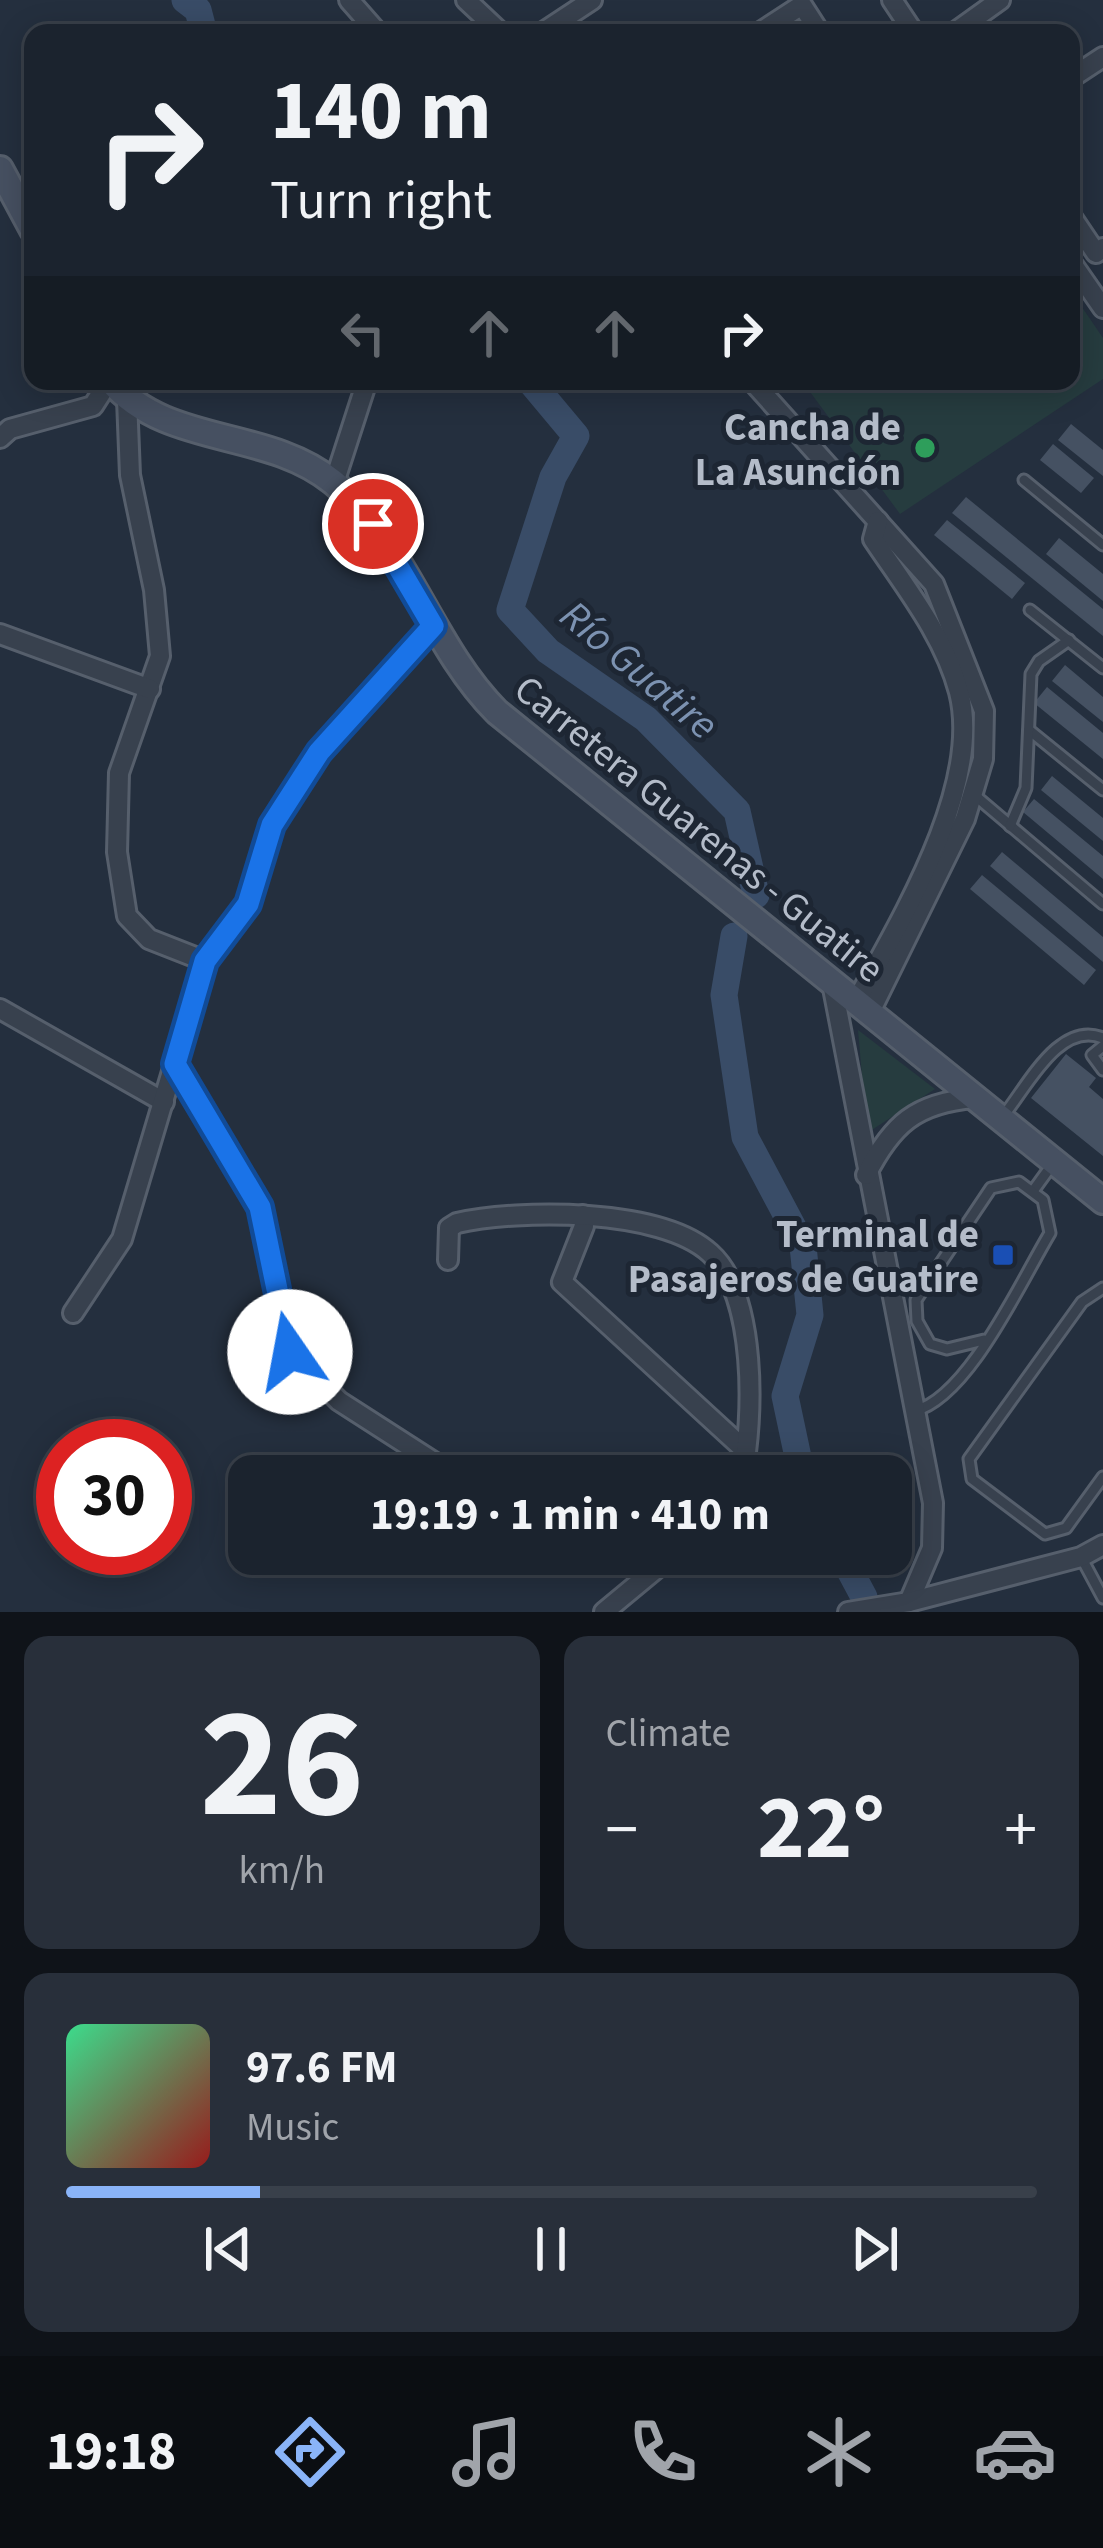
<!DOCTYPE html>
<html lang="en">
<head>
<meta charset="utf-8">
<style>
	body { margin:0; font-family:"Source Sans 3",sans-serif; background:#282f3a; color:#f1f3f6; height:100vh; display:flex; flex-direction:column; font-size:45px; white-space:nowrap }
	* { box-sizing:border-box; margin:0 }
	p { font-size:39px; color:#a0a4aa }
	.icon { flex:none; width:66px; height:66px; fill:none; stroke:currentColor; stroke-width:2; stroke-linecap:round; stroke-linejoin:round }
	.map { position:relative; height:1612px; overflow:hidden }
	.panel { display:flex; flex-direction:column; gap:24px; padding:24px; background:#0f1319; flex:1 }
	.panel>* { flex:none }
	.top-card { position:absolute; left:24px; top:24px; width:1056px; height:366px; border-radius:24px; box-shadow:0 6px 30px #0003,0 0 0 3px #39404a; background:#1b232e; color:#f1f3f6; overflow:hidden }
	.speed { position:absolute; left:36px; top:1419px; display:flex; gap:24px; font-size:60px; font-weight:700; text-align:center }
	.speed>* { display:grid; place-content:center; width:156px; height:156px; border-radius:50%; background:#1b232e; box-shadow:0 6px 30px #0003,0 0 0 3px #39404a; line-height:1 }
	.speed .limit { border:18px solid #d22; background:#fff; color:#111 }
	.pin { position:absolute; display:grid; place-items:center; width:102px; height:102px; color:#fff; margin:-51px; border:6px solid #fff; border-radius:50%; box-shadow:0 3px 12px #0007 }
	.me { position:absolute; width:132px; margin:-66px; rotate:348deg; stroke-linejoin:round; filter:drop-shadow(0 0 9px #0008) }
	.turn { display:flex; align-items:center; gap:42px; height:252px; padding:0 48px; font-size:54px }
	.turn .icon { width:156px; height:156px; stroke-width:2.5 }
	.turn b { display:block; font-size:84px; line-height:102px }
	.lanes { display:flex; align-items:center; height:114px; padding:0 48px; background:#0003; justify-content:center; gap:60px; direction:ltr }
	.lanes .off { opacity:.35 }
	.big { font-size:90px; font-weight:700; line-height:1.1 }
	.panel .tile { flex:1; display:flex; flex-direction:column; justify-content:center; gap:18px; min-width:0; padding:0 42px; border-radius:24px; background:#282f3a }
	.panel .dial { align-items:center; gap:0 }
	.dial b { font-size:156px; line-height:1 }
	.song { display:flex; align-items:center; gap:36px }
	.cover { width:144px; height:144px; border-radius:18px; background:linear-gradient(135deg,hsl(150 70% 55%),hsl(0 70% 35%)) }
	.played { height:12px; border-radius:6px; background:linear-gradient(90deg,#8ab4f8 20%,#39404a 20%) }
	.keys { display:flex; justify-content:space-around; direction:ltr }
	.heat { display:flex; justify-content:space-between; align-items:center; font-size:66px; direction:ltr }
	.panel .tiles { flex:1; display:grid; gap:24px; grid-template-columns:1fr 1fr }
	.tile:last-child { grid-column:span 2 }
	.trip { position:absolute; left:228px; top:1455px; width:684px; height:120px; border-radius:24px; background:#1b232e; box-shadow:0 6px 30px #0003,0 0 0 3px #39404a; font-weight:700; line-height:120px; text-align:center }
	.dock { display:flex; height:192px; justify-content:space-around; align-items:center; background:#0b0e12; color:#a0a4aa }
	.dock .icon { width:84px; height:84px }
	.dock .active { color:#8ab4f8 }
	.dock b { font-size:54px; color:#f1f3f6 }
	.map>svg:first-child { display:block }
</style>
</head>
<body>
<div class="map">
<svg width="1103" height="1612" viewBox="0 0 1103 1612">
	<rect width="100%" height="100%" fill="#242f3e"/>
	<!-- green -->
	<g fill="#263c3f">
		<polygon points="1071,291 1103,338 1103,379 900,514 802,381 1071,381"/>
		<polygon points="858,1030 935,1089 867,1133"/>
	</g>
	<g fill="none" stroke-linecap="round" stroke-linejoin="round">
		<!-- river -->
		<g stroke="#394c67" stroke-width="27">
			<polyline points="185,0 198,10 204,33"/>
			<polyline points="530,381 576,436 553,477 510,610 548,651 646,719 737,811 756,895"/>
			<polyline points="734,936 724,995 745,1137 803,1246 810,1315 785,1396 802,1476"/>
			<polyline points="841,1554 864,1597 866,1612"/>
		</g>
	</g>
	<!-- building -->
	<g fill="#455162">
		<polygon points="1071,424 1103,450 1103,476 1058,440"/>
		<polygon points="1053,444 1094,478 1081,493 1040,460"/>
		<polygon points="966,497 1103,609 1103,636 952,513"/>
		<polygon points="947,520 1025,583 1012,599 934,535"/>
		<polygon points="1059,538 1103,574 1103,601 1046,554"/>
		<polygon points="1065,665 1103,697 1103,722 1052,681"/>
		<polygon points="1047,687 1103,733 1103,759 1034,703"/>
		<polygon points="1052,776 1103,818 1103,841 1041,790"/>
		<polygon points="1034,799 1103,856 1103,879 1023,812"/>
		<polygon points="1002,852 1103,937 1103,962 990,866"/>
		<polygon points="982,875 1096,970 1084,985 970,889"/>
		<polygon points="1066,1054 1096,1078 1089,1087 1103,1099 1103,1156 1031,1098"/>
	</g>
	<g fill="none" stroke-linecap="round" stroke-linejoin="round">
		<!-- service casing -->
		<g stroke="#565f6c" stroke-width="15">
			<g id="service">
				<polyline points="1024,480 1103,545"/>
				<polyline points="1030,610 1103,668"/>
				<polyline points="1029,730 1103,790"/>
				<polyline points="972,793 1103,904"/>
				<polyline points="1010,826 1026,788 1031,674 1039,661 1069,640"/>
				<polyline points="1103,1046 1092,1055 1103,1070"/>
				<path d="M1004 1115C1028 1085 1060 1020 1103 1038"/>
				<polyline points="1033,1191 1054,1162"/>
				<polyline points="1103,1288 1082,1302 969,1459 972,1479 1045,1534 1066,1528 1103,1477"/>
				<path d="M914 1411C968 1398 1021 1281 1050 1233L1043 1200 1019 1182 991 1188 916 1300 917 1321 930 1344 947 1349 984 1340"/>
				<polyline points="1081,1557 1103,1598"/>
			</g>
		</g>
		<!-- minor casing -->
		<g stroke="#565f6c" stroke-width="24">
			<g id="minor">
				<polyline points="349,0 378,33"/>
				<polyline points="466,0 501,33"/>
				<polyline points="892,0 914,33"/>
				<polyline points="542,33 592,0"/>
				<polyline points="759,33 802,5 820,33"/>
				<polyline points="954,33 1000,0"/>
				<polyline points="1071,78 1103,57"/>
				<polyline points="1071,216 1096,253 1103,248"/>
				<polyline points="1071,262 1103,308"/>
				<polyline points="752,381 934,584 984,711 983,759 965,819 870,1012"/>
				<polyline points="127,399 130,475 154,590 160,656 119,773 117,852 127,916 149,939 205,961"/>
				<polyline points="0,438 10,429 93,406 109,381"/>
				<polyline points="334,483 367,381"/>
				<polyline points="0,634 150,689"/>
				<polyline points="832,983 933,1503 932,1548 909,1602"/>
				<path d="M856 1002C900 921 983 786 959 692 944 635 905 587 873 539L878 521"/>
				<polyline points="0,1009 164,1102"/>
				<polyline points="175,1064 260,1207 290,1352 339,1401 437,1464 472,1476"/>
				<path d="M866 1175C892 1124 916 1103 974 1098"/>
				<polyline points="583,1215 584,1226 562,1282 746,1451"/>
				<path d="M448 1260 449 1228 457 1223C519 1209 661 1208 710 1253 757 1295 754 1419 742 1476"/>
				<polyline points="73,1313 122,1239 205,961 248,904 272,825 319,752 433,626"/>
				<polyline points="604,1612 674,1554"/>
				<polyline points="848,1612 909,1602 1081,1557 1103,1545"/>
			</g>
		</g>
		<!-- secondary casing -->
		<g stroke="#565f6c" stroke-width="30">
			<g id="secondary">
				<polyline points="0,169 33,230"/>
				<path d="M111 381C167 447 267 428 333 482 406 543 430 645 497 712L1103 1201"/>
			</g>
		</g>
		<!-- service -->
		<use href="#service" stroke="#38414e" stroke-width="9"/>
		<!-- minor -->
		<use href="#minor" stroke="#38414e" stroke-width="18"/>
		<!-- secondary -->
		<use href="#secondary" stroke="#465061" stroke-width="24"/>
	</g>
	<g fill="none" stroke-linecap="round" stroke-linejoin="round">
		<!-- route casing -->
		<g stroke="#114b97" stroke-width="30">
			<polyline id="route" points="290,1352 260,1207 175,1064 205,961 248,904 272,825 319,752 433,626 373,524"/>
		</g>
		<!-- route -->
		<use href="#route" stroke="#1a73e8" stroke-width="21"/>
	</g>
	<!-- markers -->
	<circle fill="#2e9e5b" stroke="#1d2633" stroke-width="4.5" cx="925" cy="448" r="12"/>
	<rect fill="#1a4fb4" stroke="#1d2633" stroke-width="4.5" x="991" y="1243" width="24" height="24" rx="6"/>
	<g text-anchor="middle" stroke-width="10" stroke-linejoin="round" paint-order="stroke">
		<!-- poi labels -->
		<g font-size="39" font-weight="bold" fill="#b4bcc9" stroke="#1d2633" text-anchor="end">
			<text x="901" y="440">Cancha de<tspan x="901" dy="45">La Asunción</tspan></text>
			<text x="979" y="1247">Terminal de<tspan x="979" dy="45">Pasajeros de Guatire</tspan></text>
		</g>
		<!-- street labels -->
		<g font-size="39" fill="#b4bcc9" stroke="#1d2633">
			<text transform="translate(700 828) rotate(39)" y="14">Carretera Guarenas - Guatire</text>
		</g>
		<!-- water labels -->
		<g font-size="42" font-style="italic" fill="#7c92b1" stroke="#1d2633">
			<text transform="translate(640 669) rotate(40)" y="15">Río Guatire</text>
		</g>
	</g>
</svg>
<div class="speed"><div class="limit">30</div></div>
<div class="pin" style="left:373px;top:524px;background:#d93025"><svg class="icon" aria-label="arrive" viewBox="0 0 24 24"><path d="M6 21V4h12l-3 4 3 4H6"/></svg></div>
<svg class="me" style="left:290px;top:1352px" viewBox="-20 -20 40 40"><circle r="19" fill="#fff"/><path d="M0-13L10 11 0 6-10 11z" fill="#1a73e8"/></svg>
<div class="trip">19:19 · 1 min · 410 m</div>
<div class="top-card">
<div class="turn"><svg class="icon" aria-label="right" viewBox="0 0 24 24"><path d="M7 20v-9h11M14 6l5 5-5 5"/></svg><div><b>140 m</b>Turn right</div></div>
<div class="lanes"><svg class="icon off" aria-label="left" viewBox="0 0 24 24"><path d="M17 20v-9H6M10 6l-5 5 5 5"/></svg><svg class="icon off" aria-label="ahead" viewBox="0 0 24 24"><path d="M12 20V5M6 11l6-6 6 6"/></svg><svg class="icon off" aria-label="ahead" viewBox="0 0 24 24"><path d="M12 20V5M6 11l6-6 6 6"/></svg><svg class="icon" aria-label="right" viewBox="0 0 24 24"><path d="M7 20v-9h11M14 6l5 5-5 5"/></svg></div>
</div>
</div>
<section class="panel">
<div class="tiles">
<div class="tile dial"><b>26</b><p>km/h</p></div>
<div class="tile"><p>Climate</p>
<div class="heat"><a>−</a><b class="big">22°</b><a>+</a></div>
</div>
<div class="tile">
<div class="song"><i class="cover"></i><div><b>97.6 FM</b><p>Music</p></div></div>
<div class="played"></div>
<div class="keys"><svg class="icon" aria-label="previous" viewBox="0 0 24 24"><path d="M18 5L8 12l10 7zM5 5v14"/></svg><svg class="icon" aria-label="pause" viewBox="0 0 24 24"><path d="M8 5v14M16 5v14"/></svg><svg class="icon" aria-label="next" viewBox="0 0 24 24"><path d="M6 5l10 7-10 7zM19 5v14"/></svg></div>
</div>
</div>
</section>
<nav class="dock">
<b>19:18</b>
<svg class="icon active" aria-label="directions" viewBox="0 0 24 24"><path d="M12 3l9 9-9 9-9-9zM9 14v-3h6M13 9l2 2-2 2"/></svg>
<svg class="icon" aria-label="music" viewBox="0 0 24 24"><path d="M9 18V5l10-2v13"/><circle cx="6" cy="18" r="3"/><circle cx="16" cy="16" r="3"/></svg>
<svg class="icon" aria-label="phone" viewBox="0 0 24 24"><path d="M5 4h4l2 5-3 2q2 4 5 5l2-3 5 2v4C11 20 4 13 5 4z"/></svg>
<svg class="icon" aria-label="climate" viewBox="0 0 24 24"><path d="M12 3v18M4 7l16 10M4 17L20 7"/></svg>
<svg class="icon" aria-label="car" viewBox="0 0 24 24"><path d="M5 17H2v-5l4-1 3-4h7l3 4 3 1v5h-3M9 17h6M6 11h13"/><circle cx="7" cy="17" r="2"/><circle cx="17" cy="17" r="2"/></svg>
</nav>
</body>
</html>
